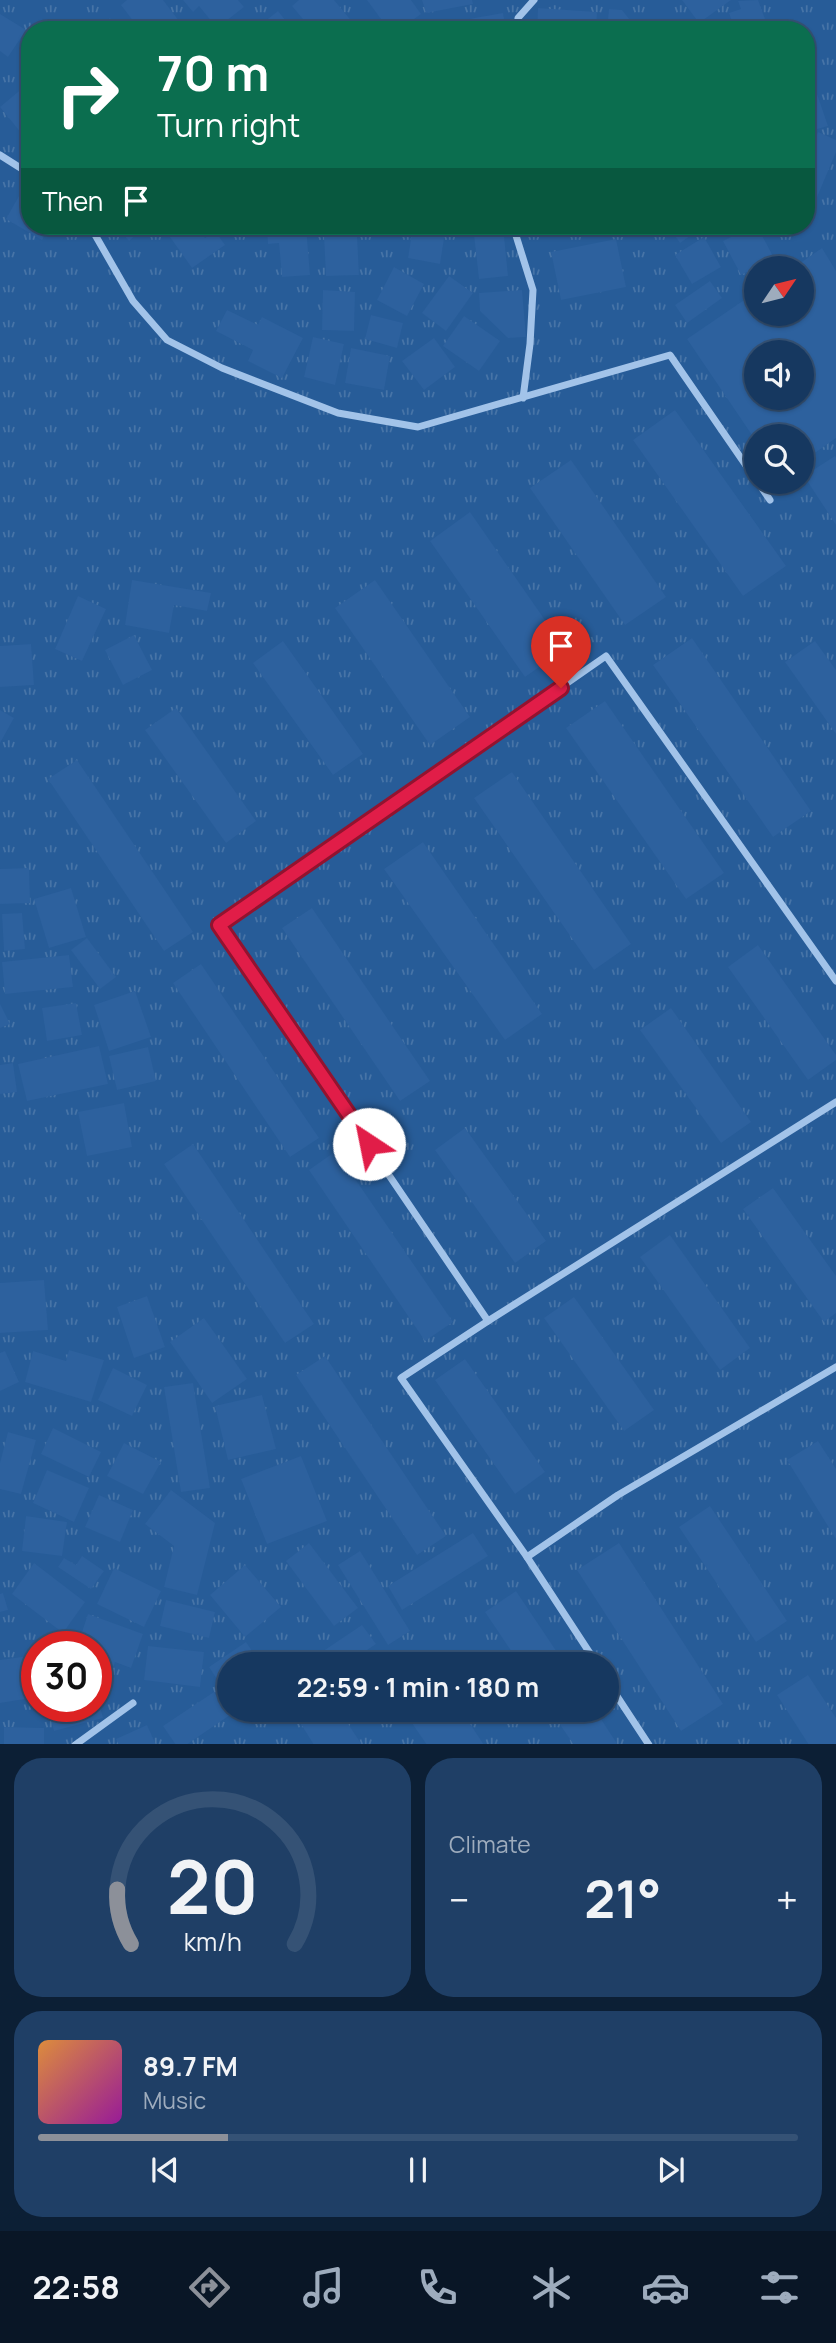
<!DOCTYPE html>
<html lang="en">
<head>
<meta charset="utf-8">
<style>
	body { margin:0; font-family:Manrope,sans-serif; background:#1f3f66; color:#f1f3f6; height:100vh; display:flex; flex-direction:column; font-size:26px; white-space:nowrap }
	* { box-sizing:border-box; margin:0 }
	p { font-size:23px; color:#9eacbd }
	.icon { flex:none; width:38px; height:38px; fill:none; stroke:currentColor; stroke-width:2; stroke-linecap:round; stroke-linejoin:round }
	.map { position:relative; height:1744px; overflow:hidden }
	.side { display:flex; flex-direction:column; gap:14px; padding:14px; background:#0c1f35; flex:1 }
	.side>* { flex:none }
	.guide { position:absolute; left:21px; top:21px; width:794px; height:214px; border-radius:28px; box-shadow:0 2px 5px #0004,0 0 0 2px #355275; background:#0b6e4f; color:#fff; overflow:hidden }
	.needle { width:46px; rotate:55deg }
	.controls { position:absolute; left:744px; top:256px; display:grid; gap:14px }
	.controls a { display:grid; place-items:center; width:70px; height:70px; border-radius:50%; background:#163860; box-shadow:0 2px 5px #0004,0 0 0 2px #355275; font-size:35px }
	.speed { position:absolute; left:21px; top:1631px; display:flex; gap:14px; font-size:35px; font-weight:700; text-align:center }
	.speed>* { display:grid; place-content:center; width:91px; height:91px; border-radius:50%; background:#163860; box-shadow:0 2px 5px #0004,0 0 0 2px #355275; line-height:1 }
	.speed .limit { border:10px solid #d22; background:#fff; color:#111 }
	.pin { position:absolute; display:grid; place-items:center; width:60px; height:60px; color:#fff; margin:-72px -30px; border-radius:50% 50% 50% 0; rotate:-45deg; box-shadow:0 0 7px #0007 }
	.pin .icon { rotate:45deg }
	.me { position:absolute; width:77px; margin:-38px; rotate:326deg; stroke-linejoin:round; filter:drop-shadow(0 0 5px #0008) }
	.turn { display:flex; align-items:center; gap:24px; height:147px; padding:0 21px; font-size:32px }
	.turn .icon { width:91px; height:91px; stroke-width:2.5 }
	.turn b { display:block; font-size:49px; line-height:60px }
	.then { display:flex; align-items:center; height:66px; padding:0 21px; background:#0003; gap:14px; font-size:26px }
	.big { font-size:52px; font-weight:700; line-height:1.1 }
	.side .widget { flex:1; display:flex; flex-direction:column; justify-content:center; gap:10px; min-width:0; padding:0 24px; border-radius:28px; background:#1f3f66 }
	.side .dial { align-items:center; gap:0 }
	.dial svg { height:182px; overflow:visible; fill:none; stroke:#355275; stroke-width:7; stroke-linecap:round; text-anchor:middle }
	.dial text { fill:#f1f3f6; stroke:none }
	.song { display:flex; align-items:center; gap:21px }
	.cover { width:84px; height:84px; border-radius:10px; background:linear-gradient(135deg,hsl(30 70% 55%),hsl(300 70% 35%)) }
	.played { height:7px; border-radius:4px; background:linear-gradient(90deg,#8c9099 25%,#355275 25%) }
	.keys { display:flex; justify-content:space-around; direction:ltr }
	.heat { display:flex; justify-content:space-between; align-items:center; font-size:38px; direction:ltr }
	.side .tiles { flex:1; display:grid; gap:14px; grid-template-columns:1fr 1fr }
	.widget:last-child { grid-column:span 2 }
	.trip { position:absolute; left:217px; top:1652px; width:402px; height:70px; border-radius:35px; background:#163860; box-shadow:0 2px 5px #0004,0 0 0 2px #355275; font-weight:700; line-height:70px; text-align:center }
	.tabs { display:flex; height:112px; justify-content:space-around; align-items:center; background:#091626; color:#9eacbd }
	.tabs .icon { width:49px; height:49px }
	.tabs .on { color:#8c9099 }
	.tabs b { font-size:32px; color:#f1f3f6 }
	.map>svg:first-child { display:block }
</style>
</head>
<body>
<div class="map">
<svg width="836" height="1745" viewBox="0 0 836 1745">
	<defs>
		<pattern id="park-tufts" width="24" height="20" patternUnits="userSpaceOnUse" patternTransform="scale(1.75)"><rect width="24" height="20" fill="#275c98"/><path d="M3 7l-1-3M5 7V3M7 7l1-3M15 17l-1-3M17 17v-4M19 17l1-3" fill="none" stroke="#4774a7"/></pattern>
	</defs>
	<rect width="100%" height="100%" fill="#1e4a80"/>
	<!-- park -->
	<path fill="url(#park-tufts)" fill-rule="evenodd" d="M0 0H836V1744L0 1745ZM30 30H807V226H30ZM756 268H802V313H756ZM756 352H802V397H756ZM756 436H802V481H756ZM37 1647H96V1706H37ZM229 1664H607V1710H229Z"/>
	<!-- building -->
	<g fill="#2d619e" fill-rule="evenodd">
		<polygon points="127,0 163,0 186,30 140,30 121,5"/>
		<polygon points="183,0 238,0 244,7 217,28 199,6 193,12"/>
		<polygon points="299,0 334,0 359,30 312,30 292,6"/>
		<polygon points="367,0 411,0 421,14 399,30 389,30"/>
		<polygon points="422,0 472,0 473,4 426,13"/>
		<polygon points="682,0 731,0 699,23"/>
		<polygon points="758,0 765,19 735,30 729,13 741,9 738,1"/>
		<polygon points="538,8 597,12 596,30 537,30"/>
		<polygon points="609,9 622,10 638,30 607,30"/>
		<polygon points="278,11 293,30 254,30"/>
		<polygon points="503,13 506,30 471,30 469,19"/>
		<polygon points="0,14 26,30 8,57 0,51"/>
		<polygon points="110,18 120,30 96,30"/>
		<polygon points="807,52 817,71 807,77"/>
		<polygon points="30,82 30,144 0,107"/>
		<polygon points="816,91 828,126 807,132 807,94"/>
		<polygon points="818,132 836,140 836,152 807,221 807,158"/>
		<polygon points="24,187 30,191 30,226 50,226 42,240 6,219"/>
		<polygon points="116,226 146,226 129,241"/>
		<polygon points="185,226 196,226 205,238 215,231 225,245 192,268 170,237"/>
		<polygon points="306,226 310,275 282,277 279,243 268,244 267,229"/>
		<polygon points="413,226 446,226 440,264 408,258"/>
		<polygon points="473,226 503,226 508,276 479,279"/>
		<polygon points="535,226 597,226 597,227 537,237"/>
		<polygon points="668,226 704,226 680,243"/>
		<polygon points="753,226 757,226 774,258 741,275 723,241"/>
		<polygon points="357,235 359,275 326,276 324,236"/>
		<polygon points="704,237 721,267 692,284 675,255"/>
		<polygon points="616,239 626,287 561,300 551,252"/>
		<path d="M822 248 836 271V438L802 462V436H756V441L687 339 756 292V313H802V268H793ZM756 352H802V397H756Z"/>
		<polygon points="394,267 424,284 407,316 377,300"/>
		<polygon points="449,276 473,293 446,331 422,313"/>
		<polygon points="710,281 722,298 687,323 675,305"/>
		<polygon points="323,290 355,292 354,331 322,330"/>
		<polygon points="522,290 526,337 508,338 480,311 479,293"/>
		<polygon points="227,310 258,325 262,317 303,338 282,378 248,361 253,350 216,331"/>
		<polygon points="371,315 403,323 397,348 365,339"/>
		<polygon points="464,316 500,341 479,371 443,346"/>
		<polygon points="313,337 344,344 335,385 304,377"/>
		<polygon points="434,338 455,367 424,390 402,361"/>
		<polygon points="351,348 390,356 384,390 345,383"/>
		<polygon points="675,410 786,566 743,596 633,440"/>
		<polygon points="835,456 836,458 836,525 804,476"/>
		<polygon points="571,460 666,597 625,625 530,488"/>
		<polygon points="470,512 565,649 525,677 430,541"/>
		<polygon points="132,580 211,593 207,611 174,605 169,633 125,625"/>
		<polygon points="375,580 470,717 430,745 335,608"/>
		<polygon points="78,596 106,609 82,661 55,649"/>
		<polygon points="134,635 152,670 123,685 105,650"/>
		<polygon points="692,638 811,811 773,837 653,665"/>
		<polygon points="283,641 363,754 333,775 253,663"/>
		<polygon points="815,641 836,670 836,734 785,662"/>
		<polygon points="31,644 34,685 0,687 0,646"/>
		<polygon points="605,701 724,873 686,899 566,728"/>
		<polygon points="176,708 256,821 226,843 145,730"/>
		<polygon points="0,710 14,718 0,743"/>
		<polygon points="77,760 193,932 164,951 48,779"/>
		<polygon points="512,772 631,944 594,970 474,798"/>
		<polygon points="423,842 542,1014 505,1040 384,869"/>
		<polygon points="29,868 30,903 0,904 0,869"/>
		<polygon points="71,888 86,937 49,948 34,899"/>
		<polygon points="312,908 430,1081 400,1101 282,928"/>
		<polygon points="22,913 25,949 4,951 2,914"/>
		<polygon points="87,938 116,977 100,989 71,950"/>
		<polygon points="758,945 836,1055 836,1060 808,1080 728,967"/>
		<polygon points="69,955 73,987 5,994 2,962"/>
		<polygon points="201,964 319,1138 290,1157 173,983"/>
		<polygon points="135,991 151,1037 109,1051 94,1005"/>
		<polygon points="76,1003 82,1035 47,1041 42,1008"/>
		<polygon points="0,1004 10,1024 0,1028"/>
		<polygon points="671,1008 751,1122 721,1143 640,1030"/>
		<polygon points="99,1046 108,1084 27,1101 18,1064"/>
		<polygon points="148,1047 156,1081 117,1090 109,1056"/>
		<polygon points="13,1063 17,1092 0,1094 0,1065"/>
		<polygon points="124,1103 132,1147 87,1156 78,1112"/>
		<polygon points="465,1128 546,1241 515,1263 435,1150"/>
		<polygon points="193,1144 314,1324 285,1343 164,1164"/>
		<polygon points="336,1151 453,1322 425,1341 309,1170"/>
		<polygon points="773,1188 836,1276 836,1313 824,1322 743,1209"/>
		<polygon points="670,1235 750,1348 720,1370 640,1257"/>
		<polygon points="44,1280 48,1330 0,1333 0,1283"/>
		<polygon points="147,1296 165,1347 134,1358 117,1307"/>
		<polygon points="574,1297 654,1410 624,1431 544,1318"/>
		<polygon points="204,1318 247,1379 212,1403 170,1342"/>
		<polygon points="69,1350 104,1360 91,1402 25,1382 33,1351 66,1361"/>
		<polygon points="5,1351 19,1382 0,1391 0,1353"/>
		<polygon points="325,1356 446,1536 417,1555 296,1375"/>
		<polygon points="465,1359 545,1472 515,1494 435,1380"/>
		<polygon points="113,1368 147,1385 132,1416 98,1400"/>
		<polygon points="193,1383 210,1488 181,1492 164,1387"/>
		<polygon points="262,1395 276,1449 228,1460 215,1406"/>
		<polygon points="53,1428 101,1452 89,1477 41,1454"/>
		<polygon points="8,1432 36,1440 21,1494 0,1489 0,1463"/>
		<polygon points="818,1441 836,1469 836,1539 787,1460"/>
		<polygon points="124,1443 161,1462 143,1494 107,1476"/>
		<polygon points="301,1456 327,1521 267,1544 241,1479"/>
		<polygon points="47,1470 89,1488 74,1522 33,1503"/>
		<polygon points="171,1490 215,1523 197,1595 164,1587 174,1546 145,1524"/>
		<polygon points="99,1495 133,1510 120,1542 85,1527"/>
		<polygon points="710,1506 787,1621 756,1642 679,1527"/>
		<polygon points="26,1516 67,1522 62,1556 22,1551"/>
		<polygon points="473,1533 488,1556 402,1610 388,1586"/>
		<polygon points="309,1543 358,1608 334,1626 286,1561"/>
		<polygon points="619,1543 723,1704 681,1731 577,1570"/>
		<polygon points="360,1551 410,1631 388,1645 338,1565"/>
		<polygon points="82,1556 104,1571 91,1589 58,1567 64,1558 76,1565"/>
		<polygon points="34,1563 85,1602 63,1633 12,1594"/>
		<polygon points="245,1565 281,1607 245,1637 210,1595"/>
		<polygon points="114,1568 161,1591 144,1627 97,1604"/>
		<polygon points="516,1591 565,1664 520,1664 485,1612"/>
		<polygon points="3,1593 8,1610 0,1612 0,1594"/>
		<polygon points="166,1600 215,1612 209,1638 160,1626"/>
		<polygon points="88,1614 143,1634 131,1668 115,1662 110,1677 96,1672 96,1647 77,1647"/>
		<polygon points="362,1625 376,1644 346,1664 304,1664"/>
		<polygon points="246,1642 261,1664 229,1664 229,1686 224,1690 209,1667"/>
		<polygon points="148,1646 204,1652 200,1687 144,1680"/>
		<polygon points="421,1651 430,1664 400,1664"/>
		<polygon points="36,1655 37,1697 0,1703 0,1660"/>
		<polygon points="808,1675 836,1718 836,1745 809,1745 777,1695"/>
		<polygon points="214,1692 230,1715 186,1745 176,1745 163,1726"/>
		<polygon points="97,1695 103,1718 54,1731 48,1709 58,1706 96,1706"/>
		<polygon points="324,1710 339,1710 362,1745 314,1745 301,1724"/>
		<polygon points="403,1710 461,1710 484,1745 427,1745"/>
		<polygon points="550,1710 595,1710 618,1745 574,1745"/>
		<polygon points="147,1725 156,1745 119,1745 116,1739"/>
		<polygon points="4,1727 44,1728 44,1745 4,1745"/>
	</g>
	<g fill="none" stroke-linecap="round" stroke-linejoin="round">
		<!-- street -->
		<g stroke="#a2c3e9" stroke-width="7">
			<polyline points="517,30 518,18 534,0"/>
			<polyline points="0,155 30,174"/>
			<polyline points="90,226 133,301 167,340 222,368 338,413 418,427 670,355 756,480"/>
			<polyline points="513,226 533,290 530,344 523,398"/>
			<polyline points="757,481 770,500"/>
			<polyline points="488,1321 836,1102"/>
			<polyline points="527,1557 618,1495 836,1367"/>
			<polyline points="597,1664 527,1557 401,1378 488,1321 219,925 606,656 836,981"/>
			<polyline points="607,1681 649,1745"/>
			<polyline points="75,1745 133,1703"/>
		</g>
	</g>
	<g fill="none" stroke-linecap="round" stroke-linejoin="round">
		<!-- route casing -->
		<g stroke="#92132f" stroke-width="18">
			<polyline id="route" points="369,1144 219,925 561,688"/>
		</g>
		<!-- route -->
		<use href="#route" stroke="#e11d48" stroke-width="12"/>
	</g>
</svg>
<div class="controls">
<a><svg class="needle" viewBox="-14 -14 28 28"><path d="M0-13l5 13h-10z" fill="#e53935"/><path d="M0 13l5-13h-10z" fill="#9eacbd"/></svg></a>
<a><svg class="icon" aria-label="sound" viewBox="0 0 24 24"><path d="M4 9h4l5-4v14l-5-4H4zM17 9q2 3 0 6"/></svg></a>
<a><svg class="icon" aria-label="search" viewBox="0 0 24 24"><circle cx="10" cy="10" r="6"/><path d="M15 15l6 6"/></svg></a>
</div>
<div class="speed"><div class="limit">30</div></div>
<div class="pin" style="left:561px;top:688px;background:#d93025"><svg class="icon" aria-label="arrive" viewBox="0 0 24 24"><path d="M6 21V4h12l-3 4 3 4H6"/></svg></div>
<svg class="me" style="left:369px;top:1144px" viewBox="-20 -20 40 40"><circle r="19" fill="#fff"/><path d="M0-13L10 11 0 6-10 11z" fill="#e11d48"/></svg>
<div class="trip">22:59 · 1 min · 180 m</div>
<div class="guide">
<div class="turn"><svg class="icon" aria-label="right" viewBox="0 0 24 24"><path d="M7 20v-9h11M14 6l5 5-5 5"/></svg><div><b>70 m</b>Turn right</div></div>
<div class="then">Then<svg class="icon" aria-label="arrive" viewBox="0 0 24 24"><path d="M6 21V4h12l-3 4 3 4H6"/></svg></div>
</div>
</div>
<section class="side">
<div class="tiles">
<div class="widget dial"><svg viewBox="0 0 100 80">
<path d="M14 69A42 42 0 1 1 86 69"/>
<path d="M14 69A42 42 0 0 1 8 45" stroke="#8c9099"/>
<text x="50" y="56" font-size="32" font-weight="700">20</text>
<text x="50" y="72" font-size="11">km/h</text>
</svg></div>
<div class="widget"><p>Climate</p>
<div class="heat"><a>−</a><b class="big">21°</b><a>+</a></div>
</div>
<div class="widget">
<div class="song"><i class="cover"></i><div><b>89.7 FM</b><p>Music</p></div></div>
<div class="played"></div>
<div class="keys"><svg class="icon" aria-label="previous" viewBox="0 0 24 24"><path d="M18 5L8 12l10 7zM5 5v14"/></svg><svg class="icon" aria-label="pause" viewBox="0 0 24 24"><path d="M8 5v14M16 5v14"/></svg><svg class="icon" aria-label="next" viewBox="0 0 24 24"><path d="M6 5l10 7-10 7zM19 5v14"/></svg></div>
</div>
</div>
</section>
<nav class="tabs">
<b>22:58</b>
<svg class="icon on" aria-label="directions" viewBox="0 0 24 24"><path d="M12 3l9 9-9 9-9-9zM9 14v-3h6M13 9l2 2-2 2"/></svg>
<svg class="icon" aria-label="music" viewBox="0 0 24 24"><path d="M9 18V5l10-2v13"/><circle cx="6" cy="18" r="3"/><circle cx="16" cy="16" r="3"/></svg>
<svg class="icon" aria-label="phone" viewBox="0 0 24 24"><path d="M5 4h4l2 5-3 2q2 4 5 5l2-3 5 2v4C11 20 4 13 5 4z"/></svg>
<svg class="icon" aria-label="climate" viewBox="0 0 24 24"><path d="M12 3v18M4 7l16 10M4 17L20 7"/></svg>
<svg class="icon" aria-label="car" viewBox="0 0 24 24"><path d="M5 17H2v-5l4-1 3-4h7l3 4 3 1v5h-3M9 17h6M6 11h13"/><circle cx="7" cy="17" r="2"/><circle cx="17" cy="17" r="2"/></svg>
<svg class="icon" aria-label="filters" viewBox="0 0 24 24"><path d="M4 7h16M4 17h16"/><circle cx="9" cy="7" r="2"/><circle cx="15" cy="17" r="2"/></svg>
</nav>
</body>
</html>
